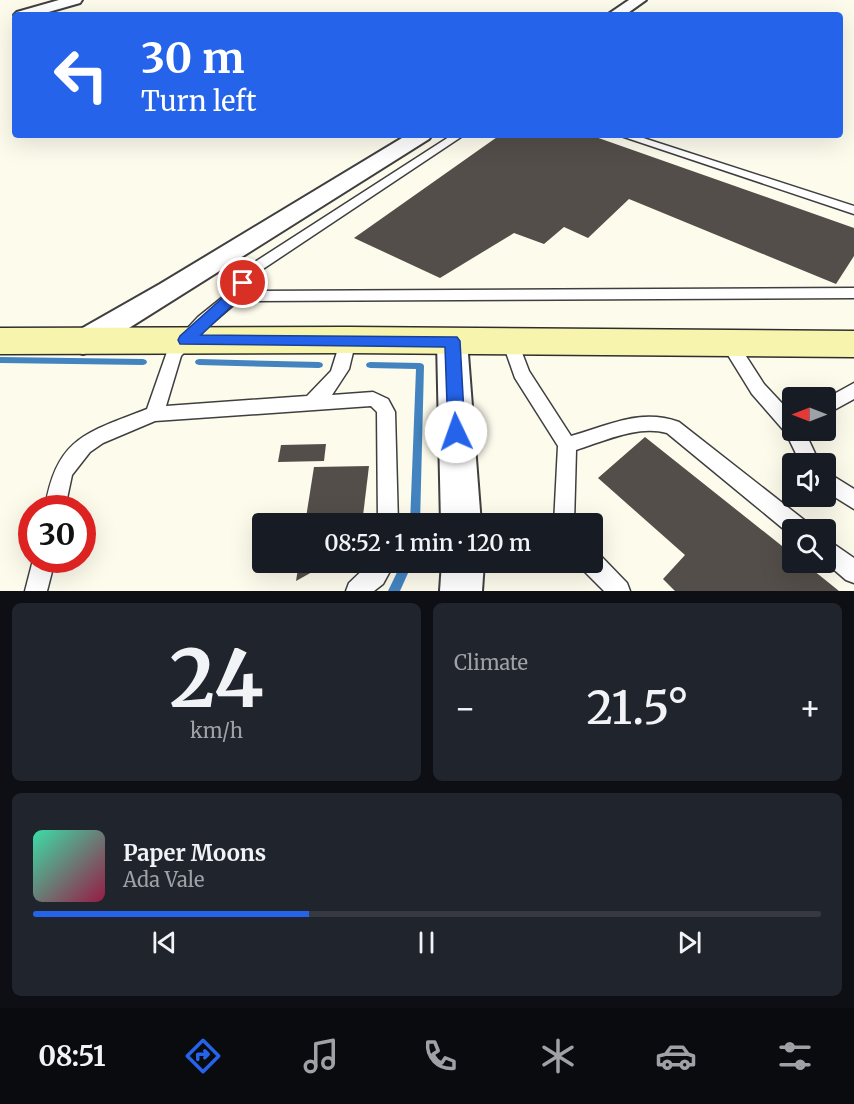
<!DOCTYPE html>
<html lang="en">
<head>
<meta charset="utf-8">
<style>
	body { margin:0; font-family:Merriweather,serif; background:#20242c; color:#f1f3f6; height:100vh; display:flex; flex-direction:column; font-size:22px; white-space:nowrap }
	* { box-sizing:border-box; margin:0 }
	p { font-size:20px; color:#9ea1a6 }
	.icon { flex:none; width:33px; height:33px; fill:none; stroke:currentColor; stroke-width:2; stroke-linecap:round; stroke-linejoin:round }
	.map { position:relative; height:591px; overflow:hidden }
	.details { display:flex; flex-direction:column; gap:12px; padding:12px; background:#0d0f14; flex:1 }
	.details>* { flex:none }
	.guide { position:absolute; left:12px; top:12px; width:831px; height:126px; border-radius:6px; box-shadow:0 6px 24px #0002; background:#2563eb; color:#fff; overflow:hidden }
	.needle { width:39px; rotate:270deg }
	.buttons { position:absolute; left:782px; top:387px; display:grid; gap:12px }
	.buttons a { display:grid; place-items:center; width:54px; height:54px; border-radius:6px; background:#171b24; box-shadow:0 6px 24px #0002; font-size:30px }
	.speed { position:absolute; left:18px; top:495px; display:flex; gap:12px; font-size:30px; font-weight:700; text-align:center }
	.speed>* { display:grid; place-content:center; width:78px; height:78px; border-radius:50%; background:#171b24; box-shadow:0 6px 24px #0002; line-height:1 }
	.speed .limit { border:9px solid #d22; background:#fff; color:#111 }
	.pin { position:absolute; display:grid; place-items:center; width:51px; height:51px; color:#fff; margin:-26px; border:3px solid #fff; border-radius:50%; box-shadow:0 2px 6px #0007 }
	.me { position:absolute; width:66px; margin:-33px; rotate:357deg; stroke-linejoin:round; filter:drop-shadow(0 0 4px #0008) }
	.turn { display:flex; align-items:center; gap:21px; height:126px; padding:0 30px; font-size:27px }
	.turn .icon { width:78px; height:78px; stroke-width:2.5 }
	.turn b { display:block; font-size:42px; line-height:51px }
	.big { font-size:45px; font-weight:600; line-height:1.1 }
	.details .widget { flex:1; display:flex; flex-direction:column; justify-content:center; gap:9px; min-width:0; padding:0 21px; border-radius:9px; background:#20242c }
	.details .dial { align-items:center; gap:0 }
	.dial b { font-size:78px; line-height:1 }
	.song { display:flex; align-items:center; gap:18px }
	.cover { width:72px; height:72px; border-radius:9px; background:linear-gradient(135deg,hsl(160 70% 55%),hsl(340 70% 35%)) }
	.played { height:6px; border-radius:3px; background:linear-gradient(90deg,#2563eb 35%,#363941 35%) }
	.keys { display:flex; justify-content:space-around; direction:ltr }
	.heat { display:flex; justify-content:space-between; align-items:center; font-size:33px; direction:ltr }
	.details .tiles { flex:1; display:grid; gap:12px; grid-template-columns:1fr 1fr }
	.widget:last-child { grid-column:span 2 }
	.trip { position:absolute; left:252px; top:513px; width:351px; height:60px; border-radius:6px; background:#171b24; box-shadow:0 6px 24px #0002; font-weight:600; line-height:60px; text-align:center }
	.tab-bar { display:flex; height:96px; justify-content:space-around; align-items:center; background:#090b0e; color:#9ea1a6 }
	.tab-bar .icon { width:42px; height:42px }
	.tab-bar .on { color:#2563eb }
	.tab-bar b { font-size:27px; color:#f1f3f6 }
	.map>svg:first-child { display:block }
</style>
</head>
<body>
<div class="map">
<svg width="854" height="591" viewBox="0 0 854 591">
	<rect width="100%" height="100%" fill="#fdfbec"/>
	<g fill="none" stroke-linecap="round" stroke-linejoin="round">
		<!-- stream -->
		<g fill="#4384c0" fill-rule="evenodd">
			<polygon points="0,357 143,359 146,360 147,362 146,364 143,365 0,363"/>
			<polygon points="199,359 319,362 322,363 323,365 322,367 319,368 199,365 196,364 195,362 196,360"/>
			<polygon points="370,362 420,363 423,364 424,366 420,524 410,524 416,369 370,368 367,367 366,365 367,363"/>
			<polygon points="402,562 413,562 400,591 388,591"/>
		</g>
	</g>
	<!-- building -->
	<g fill="#534e49">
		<polygon points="500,135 590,135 854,228 854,256 836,284 629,199 588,238 564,227 544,244 514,233 440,278 354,238"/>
		<polygon points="645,437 792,554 792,562 803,562 839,591 675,591 663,579 685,555 598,478"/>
		<polygon points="326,444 324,461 278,462 281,445"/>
		<polygon points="369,466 362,524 305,524 314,467"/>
		<polygon points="299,562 330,562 296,581"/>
	</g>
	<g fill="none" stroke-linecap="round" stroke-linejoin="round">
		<!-- lane casing -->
		<g stroke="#3f3f3f" stroke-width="3">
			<g id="lane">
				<path d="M452 135H464L257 273 245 291 854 288V298L238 301 210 325 181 356 166 406 307 396 331 371 342 336H354L356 340 349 369 332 395 373 392 388 399 395 412 398 524H378L377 412 371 406 155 421 103 443 90 452 72 475 65 508H45C57 437 86 433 147 409L168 349 198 317 229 292 247 267Z"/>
				<polygon points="618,135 634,135 854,206 854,214"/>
				<path d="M510 335 516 337 529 371 571 436C609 425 641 408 679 422L808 523 811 530H792V536L667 433C637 425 605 441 576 450L574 524H554L558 446 515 378 502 341 504 337Z"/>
				<polygon points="729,337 735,339 764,384 792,414 792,430 804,430 820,464 801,464 786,433 752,394 723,347 721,343 723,339"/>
				<polygon points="854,383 854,399 825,415 825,399"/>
				<polygon points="825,471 854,489 854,509 825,491"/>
				<polygon points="825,538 854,558 854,583 846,580 825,562"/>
				<polygon points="592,552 599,554 627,583 630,591 604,591 583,570 580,562 592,562"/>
				<polygon points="33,560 55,560 47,591 25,591"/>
				<polygon points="371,562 395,562 383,584 374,591 346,591 349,583"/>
			</g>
		</g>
		<!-- street casing -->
		<g stroke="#3f3f3f" stroke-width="4">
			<g id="street">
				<polygon points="59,0 82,0 80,3 38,15 14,15 17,12"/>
				<polygon points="629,0 646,0 625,15 607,15"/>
				<polygon points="407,135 432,135 429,139 94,350 83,354 72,350 68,342 72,334 160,284"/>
				<polygon points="452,330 463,333 467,341 481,524 441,524 437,341 441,333"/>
				<polygon points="442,562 484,562 482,591 440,591"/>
			</g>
		</g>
		<!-- secondary casing -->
		<g stroke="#2e2e2e" stroke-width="3">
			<polygon id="secondary" points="348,327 854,331 854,357 348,353 0,354 0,328"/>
		</g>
		<!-- lane -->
		<use href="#lane" fill="#fff" fill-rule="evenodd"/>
		<!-- street -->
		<use href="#street" fill="#fff" fill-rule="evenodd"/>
		<!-- secondary -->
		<use href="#secondary" fill="#f7f5ad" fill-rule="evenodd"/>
	</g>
	<!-- route -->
	<polygon fill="#2563eb" stroke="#184099" stroke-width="1.5" points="243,279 250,283 239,299 201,335 457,337 460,341 465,432 462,437 456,439 451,437 448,432 445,347 180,344 178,340 180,336 229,292 239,280"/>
</svg>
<div class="buttons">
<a><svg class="needle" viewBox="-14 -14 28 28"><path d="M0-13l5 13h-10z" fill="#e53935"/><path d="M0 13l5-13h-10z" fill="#9ea1a6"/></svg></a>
<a><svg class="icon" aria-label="sound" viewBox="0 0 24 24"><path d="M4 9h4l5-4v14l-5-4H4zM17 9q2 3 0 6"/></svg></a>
<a><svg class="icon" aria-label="search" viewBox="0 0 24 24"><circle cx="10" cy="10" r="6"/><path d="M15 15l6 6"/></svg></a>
</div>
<div class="speed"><div class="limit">30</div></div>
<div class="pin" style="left:243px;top:283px;background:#d93025"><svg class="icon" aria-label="arrive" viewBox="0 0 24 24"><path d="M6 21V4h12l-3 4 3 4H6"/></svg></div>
<svg class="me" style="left:456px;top:432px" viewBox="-20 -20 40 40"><circle r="19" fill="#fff"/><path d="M0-13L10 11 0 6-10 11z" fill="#2563eb"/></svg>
<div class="trip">08:52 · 1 min · 120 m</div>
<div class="guide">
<div class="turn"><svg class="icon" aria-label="left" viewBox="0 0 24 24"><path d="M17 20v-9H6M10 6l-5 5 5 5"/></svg><div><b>30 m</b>Turn left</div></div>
</div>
</div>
<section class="details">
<div class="tiles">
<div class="widget dial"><b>24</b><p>km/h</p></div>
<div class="widget"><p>Climate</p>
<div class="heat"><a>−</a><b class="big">21.5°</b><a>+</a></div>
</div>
<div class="widget">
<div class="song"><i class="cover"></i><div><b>Paper Moons</b><p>Ada Vale</p></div></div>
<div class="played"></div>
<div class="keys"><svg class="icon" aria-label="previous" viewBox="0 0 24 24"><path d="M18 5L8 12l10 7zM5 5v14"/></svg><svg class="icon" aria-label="pause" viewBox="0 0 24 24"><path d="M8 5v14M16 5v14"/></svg><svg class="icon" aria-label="next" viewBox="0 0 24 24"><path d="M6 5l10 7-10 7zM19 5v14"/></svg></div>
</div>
</div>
</section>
<nav class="tab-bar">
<b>08:51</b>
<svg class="icon on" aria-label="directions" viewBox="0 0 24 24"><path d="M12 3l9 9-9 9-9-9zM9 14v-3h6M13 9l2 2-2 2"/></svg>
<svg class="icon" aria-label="music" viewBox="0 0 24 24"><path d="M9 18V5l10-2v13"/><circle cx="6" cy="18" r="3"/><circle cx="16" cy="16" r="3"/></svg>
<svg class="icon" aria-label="phone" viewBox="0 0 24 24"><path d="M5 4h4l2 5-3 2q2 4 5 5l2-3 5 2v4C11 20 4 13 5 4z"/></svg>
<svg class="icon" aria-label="climate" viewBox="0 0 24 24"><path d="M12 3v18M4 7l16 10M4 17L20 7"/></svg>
<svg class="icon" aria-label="car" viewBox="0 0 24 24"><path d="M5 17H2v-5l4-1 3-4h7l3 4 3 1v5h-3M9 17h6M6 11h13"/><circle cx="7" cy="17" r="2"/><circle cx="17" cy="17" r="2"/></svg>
<svg class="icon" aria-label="filters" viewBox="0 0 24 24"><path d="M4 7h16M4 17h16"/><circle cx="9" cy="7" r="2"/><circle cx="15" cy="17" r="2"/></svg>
</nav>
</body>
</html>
